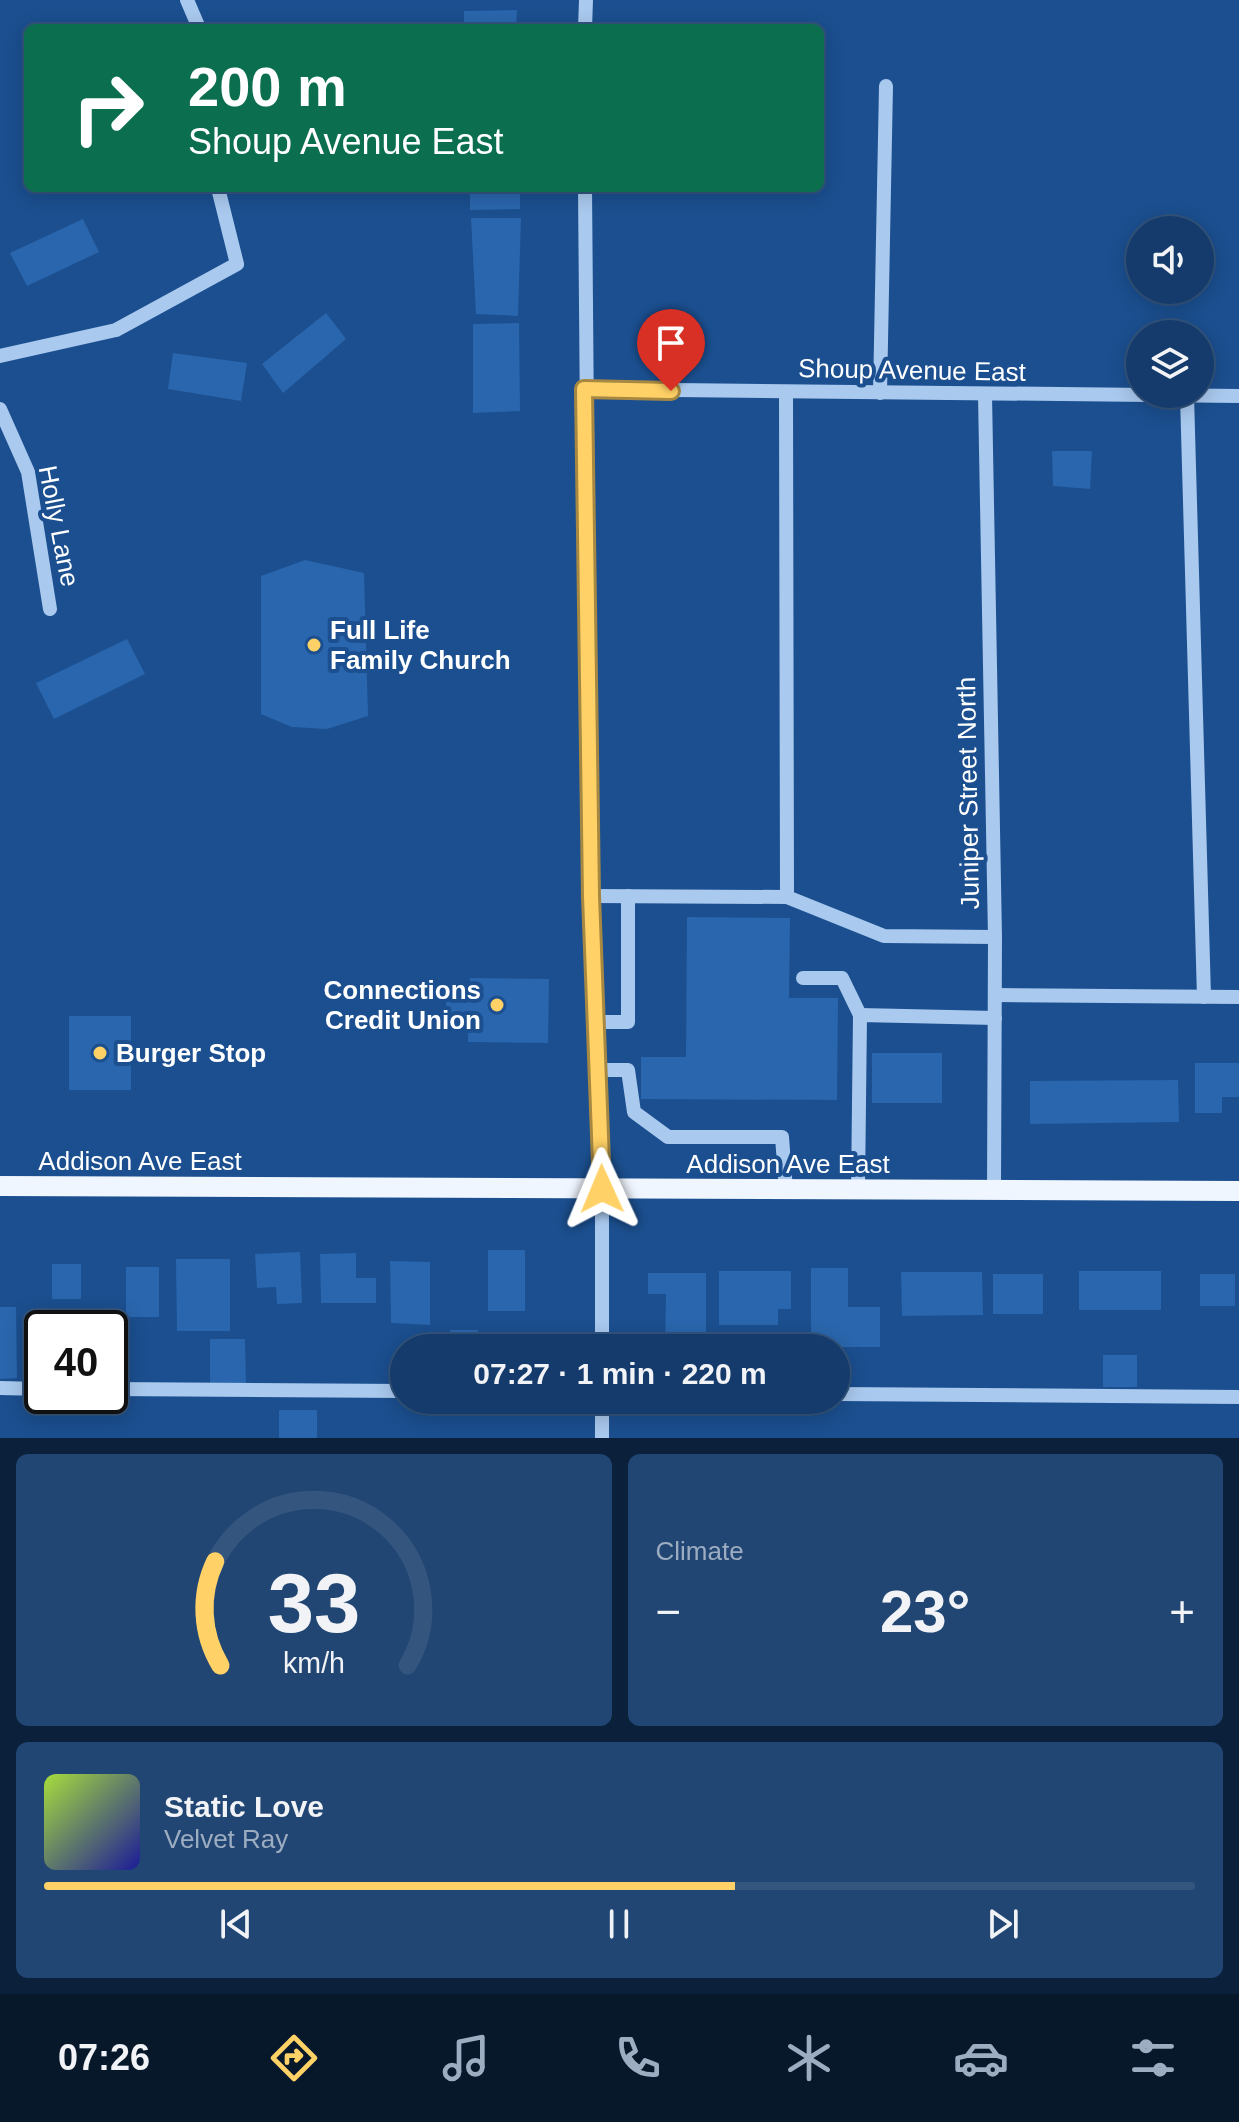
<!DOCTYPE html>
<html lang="en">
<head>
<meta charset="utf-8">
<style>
	body { margin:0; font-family:Arial,sans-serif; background:#214673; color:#f1f3f6; height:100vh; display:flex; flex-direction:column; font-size:30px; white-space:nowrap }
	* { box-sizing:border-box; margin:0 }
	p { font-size:26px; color:#9dadc1 }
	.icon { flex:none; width:44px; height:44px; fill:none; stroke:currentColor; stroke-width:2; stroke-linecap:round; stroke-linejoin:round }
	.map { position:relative; height:1438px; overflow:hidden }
	.side { display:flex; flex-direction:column; gap:16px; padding:16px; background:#0b203b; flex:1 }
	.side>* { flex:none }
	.guide { position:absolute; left:24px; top:24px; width:800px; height:168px; border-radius:12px; box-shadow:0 4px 20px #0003,0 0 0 2px #33557e; background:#0b6e4f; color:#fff; overflow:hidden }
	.tools { position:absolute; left:1126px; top:216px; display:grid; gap:16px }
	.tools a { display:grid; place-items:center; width:88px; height:88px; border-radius:50%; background:#143b6b; box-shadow:0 4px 20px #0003,0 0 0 2px #33557e; font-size:40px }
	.speed { position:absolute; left:24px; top:1310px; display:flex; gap:16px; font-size:40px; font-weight:700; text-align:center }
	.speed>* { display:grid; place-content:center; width:104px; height:104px; border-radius:50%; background:#143b6b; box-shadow:0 4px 20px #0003,0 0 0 2px #33557e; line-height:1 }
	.speed .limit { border:4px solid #111; border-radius:12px; background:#fff; color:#111 }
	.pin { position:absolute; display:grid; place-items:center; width:68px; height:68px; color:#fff; margin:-82px -34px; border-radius:50% 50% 50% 0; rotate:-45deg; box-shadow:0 0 8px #0007 }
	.pin .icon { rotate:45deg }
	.me { position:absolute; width:88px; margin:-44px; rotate:359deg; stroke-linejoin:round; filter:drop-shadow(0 0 6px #0008) }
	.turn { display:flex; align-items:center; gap:28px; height:168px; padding:0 32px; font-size:36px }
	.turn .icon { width:104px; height:104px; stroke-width:2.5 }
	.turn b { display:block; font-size:56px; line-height:68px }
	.big { font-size:60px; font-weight:700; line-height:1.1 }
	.side .widget { flex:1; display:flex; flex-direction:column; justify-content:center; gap:12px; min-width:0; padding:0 28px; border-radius:12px; background:#214673 }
	.side .dial { align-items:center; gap:0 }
	.dial svg { height:208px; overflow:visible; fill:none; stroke:#33557e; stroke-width:7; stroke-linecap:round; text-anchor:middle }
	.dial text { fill:#f1f3f6; stroke:none }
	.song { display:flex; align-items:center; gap:24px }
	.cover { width:96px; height:96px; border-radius:12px; background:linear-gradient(135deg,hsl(80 70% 55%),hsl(240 70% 35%)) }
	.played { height:8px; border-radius:4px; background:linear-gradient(90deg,#ffd166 60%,#33557e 60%) }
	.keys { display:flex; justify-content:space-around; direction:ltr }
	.heat { display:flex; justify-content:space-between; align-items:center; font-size:44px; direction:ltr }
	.side .tiles { flex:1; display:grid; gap:16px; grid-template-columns:1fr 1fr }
	.widget:last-child { grid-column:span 2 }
	.trip { position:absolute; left:390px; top:1334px; width:460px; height:80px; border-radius:40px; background:#143b6b; box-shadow:0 4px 20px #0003,0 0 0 2px #33557e; font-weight:700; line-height:80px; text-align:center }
	.menu { display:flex; height:128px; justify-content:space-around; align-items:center; background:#08182b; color:#9dadc1 }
	.menu .icon { width:56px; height:56px }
	.menu .current { color:#ffd166 }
	.menu b { font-size:36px; color:#f1f3f6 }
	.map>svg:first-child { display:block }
</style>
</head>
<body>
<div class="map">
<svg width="1239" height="1438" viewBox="0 0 1239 1438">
	<rect width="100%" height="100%" fill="#1b4f8f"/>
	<!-- building -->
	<g fill="#2a66ad">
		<polygon points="517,10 516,28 464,28 464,11"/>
		<polygon points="470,188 520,188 520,209 470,210"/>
		<polygon points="471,218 521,218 518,316 476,314"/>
		<polygon points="83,219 99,252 27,286 10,253"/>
		<polygon points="326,313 346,339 283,393 262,364"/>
		<polygon points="519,323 520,411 473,413 473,324"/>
		<polygon points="173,353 247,363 241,401 168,389"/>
		<polygon points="1052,451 1092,451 1090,489 1053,486"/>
		<polygon points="305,560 364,573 368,716 327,729 292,727 261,714 261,576"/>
		<polygon points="127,639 145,674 54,719 36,683"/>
		<polygon points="687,917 790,918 789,998 838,998 837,1100 641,1099 641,1057 686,1057"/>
		<polygon points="470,978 549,979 548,1043 468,1042 468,1020 446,1020 446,989 470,989"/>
		<rect x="69" y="1016" width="62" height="74"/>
		<rect x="872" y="1053" width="70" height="50"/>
		<polygon points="1195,1063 1239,1063 1239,1097 1222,1097 1222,1113 1195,1113"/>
		<polygon points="1178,1080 1179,1122 1030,1124 1030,1081"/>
		<rect x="488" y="1250" width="37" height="61"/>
		<polygon points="300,1252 302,1303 277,1304 276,1287 257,1288 255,1254"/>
		<polygon points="356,1253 356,1278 376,1278 376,1303 321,1303 320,1254"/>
		<polygon points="176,1259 230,1259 230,1331 177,1331"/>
		<polygon points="390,1261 430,1262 430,1325 391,1323"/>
		<rect x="52" y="1264" width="29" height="35"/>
		<rect x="126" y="1267" width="33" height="50"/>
		<polygon points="811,1268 848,1268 848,1307 880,1307 880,1347 811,1347"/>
		<polygon points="719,1271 791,1271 791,1309 778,1309 778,1325 719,1325"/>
		<rect x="1079" y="1271" width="82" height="39"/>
		<polygon points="901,1272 982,1272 983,1315 902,1316"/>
		<polygon points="648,1273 706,1273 706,1348 665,1348 666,1294 648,1294"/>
		<rect x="993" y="1274" width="50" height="40"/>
		<rect x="1200" y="1274" width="35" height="32"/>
		<polygon points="0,1307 16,1307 17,1378 0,1379"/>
		<polygon points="450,1330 478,1330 478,1348 451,1348"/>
		<polygon points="210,1339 245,1339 246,1385 210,1385"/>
		<rect x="1103" y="1355" width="34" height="32"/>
		<rect x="279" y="1410" width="38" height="28"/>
	</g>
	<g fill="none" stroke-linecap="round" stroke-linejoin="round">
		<!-- minor -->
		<g stroke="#a9c9ee" stroke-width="14">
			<polyline points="187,0 199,28"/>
			<polyline points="585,28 586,0"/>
			<polyline points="585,188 591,896 602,1172 602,1348"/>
			<polyline points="0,356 116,330 237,264 218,188"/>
			<polyline points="584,389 1239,396"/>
			<polyline points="786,392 787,897"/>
			<polyline points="880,393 886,86"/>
			<polyline points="985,395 995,937 994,1190"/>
			<polyline points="1187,396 1204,997"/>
			<polyline points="0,409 28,472 50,609"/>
			<polyline points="591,896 787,897 884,936 995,937"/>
			<polyline points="803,978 842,978 860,1015"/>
			<polyline points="995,995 1239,997"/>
			<polyline points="596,1022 628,1022 628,896"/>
			<polyline points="598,1070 628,1070 634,1112 668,1137 782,1137 786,1190"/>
			<polyline points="858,1190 860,1015 995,1018"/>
			<polyline points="0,1388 42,1389"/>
			<polyline points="110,1389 404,1391"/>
			<polyline points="836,1394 1239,1397"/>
			<polyline points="602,1400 602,1438"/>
		</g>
		<!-- major -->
		<polyline stroke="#f0f6ff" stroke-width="20" points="0,1186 1239,1191"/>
	</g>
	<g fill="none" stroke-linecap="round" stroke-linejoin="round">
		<!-- route casing -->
		<g stroke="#a68842" stroke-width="20">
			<polyline id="route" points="602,1189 591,896 584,389 671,391"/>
		</g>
		<!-- route -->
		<use href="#route" stroke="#ffd166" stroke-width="14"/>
	</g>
	<!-- markers -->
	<g fill="#ffd166" stroke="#1b4f8f" stroke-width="3">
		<circle cx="314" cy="645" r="8"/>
		<circle cx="497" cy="1005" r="8"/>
		<circle cx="100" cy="1053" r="8"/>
	</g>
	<g text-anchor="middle" stroke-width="8" stroke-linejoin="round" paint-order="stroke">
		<!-- street labels -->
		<g font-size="26" fill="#fff" stroke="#1b4f8f">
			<text transform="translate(912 370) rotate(1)" y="9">Shoup Avenue East</text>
			<text transform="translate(59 526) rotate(79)" y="9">Holly Lane</text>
			<text transform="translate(968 793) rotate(-91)" y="9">Juniper Street North</text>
			<text x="140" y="1170">Addison Ave East</text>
			<text x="788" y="1173">Addison Ave East</text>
		</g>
		<!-- poi labels -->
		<g font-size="26" font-weight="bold" fill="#fff" stroke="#1b4f8f" text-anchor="start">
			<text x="330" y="639">Full Life<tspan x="330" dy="30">Family Church</tspan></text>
			<text x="481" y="999" text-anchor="end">Connections<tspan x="481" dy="30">Credit Union</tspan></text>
			<text x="116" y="1062">Burger Stop</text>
		</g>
	</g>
</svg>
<div class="tools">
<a><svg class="icon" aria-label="sound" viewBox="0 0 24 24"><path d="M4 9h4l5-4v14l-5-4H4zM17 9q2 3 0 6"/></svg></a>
<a><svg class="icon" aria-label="layers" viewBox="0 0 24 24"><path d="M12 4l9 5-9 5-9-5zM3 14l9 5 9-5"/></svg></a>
</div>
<div class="speed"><div class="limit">40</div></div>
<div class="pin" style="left:671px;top:391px;background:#d93025"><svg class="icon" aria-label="arrive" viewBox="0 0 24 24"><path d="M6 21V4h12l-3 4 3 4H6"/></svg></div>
<svg class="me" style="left:602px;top:1189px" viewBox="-20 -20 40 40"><path d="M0-17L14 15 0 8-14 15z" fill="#ffd166" stroke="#fff" stroke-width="4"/></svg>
<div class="trip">07:27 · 1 min · 220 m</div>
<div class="guide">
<div class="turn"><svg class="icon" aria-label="right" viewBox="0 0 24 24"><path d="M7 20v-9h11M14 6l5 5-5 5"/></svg><div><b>200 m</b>Shoup Avenue East</div></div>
</div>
</div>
<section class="side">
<div class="tiles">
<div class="widget dial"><svg viewBox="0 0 100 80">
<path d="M14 69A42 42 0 1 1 86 69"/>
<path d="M14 69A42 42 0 0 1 12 29" stroke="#ffd166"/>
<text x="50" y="56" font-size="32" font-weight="700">33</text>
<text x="50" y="72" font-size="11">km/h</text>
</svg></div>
<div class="widget"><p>Climate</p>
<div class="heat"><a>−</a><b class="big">23°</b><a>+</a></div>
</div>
<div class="widget">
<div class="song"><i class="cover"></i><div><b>Static Love</b><p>Velvet Ray</p></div></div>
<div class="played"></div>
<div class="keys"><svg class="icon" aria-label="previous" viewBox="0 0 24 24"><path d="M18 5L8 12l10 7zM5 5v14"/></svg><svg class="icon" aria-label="pause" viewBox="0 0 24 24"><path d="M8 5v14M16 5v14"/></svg><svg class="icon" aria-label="next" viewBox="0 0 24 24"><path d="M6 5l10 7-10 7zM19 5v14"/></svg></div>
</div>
</div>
</section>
<nav class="menu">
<b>07:26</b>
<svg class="icon current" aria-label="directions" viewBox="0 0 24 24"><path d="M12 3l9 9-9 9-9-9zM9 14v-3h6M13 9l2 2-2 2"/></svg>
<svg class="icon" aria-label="music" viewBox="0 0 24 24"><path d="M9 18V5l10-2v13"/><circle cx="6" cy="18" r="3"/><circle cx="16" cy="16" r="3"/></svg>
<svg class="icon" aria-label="phone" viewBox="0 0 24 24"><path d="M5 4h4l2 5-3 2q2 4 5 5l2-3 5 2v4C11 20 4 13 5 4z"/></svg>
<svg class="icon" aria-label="climate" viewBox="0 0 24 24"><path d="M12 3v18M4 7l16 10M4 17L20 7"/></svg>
<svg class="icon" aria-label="car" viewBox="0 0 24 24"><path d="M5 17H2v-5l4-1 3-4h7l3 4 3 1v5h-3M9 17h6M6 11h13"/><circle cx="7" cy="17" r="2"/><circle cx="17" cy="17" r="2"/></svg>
<svg class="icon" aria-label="filters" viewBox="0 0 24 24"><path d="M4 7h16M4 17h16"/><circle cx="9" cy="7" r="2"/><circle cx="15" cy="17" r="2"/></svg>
</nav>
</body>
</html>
